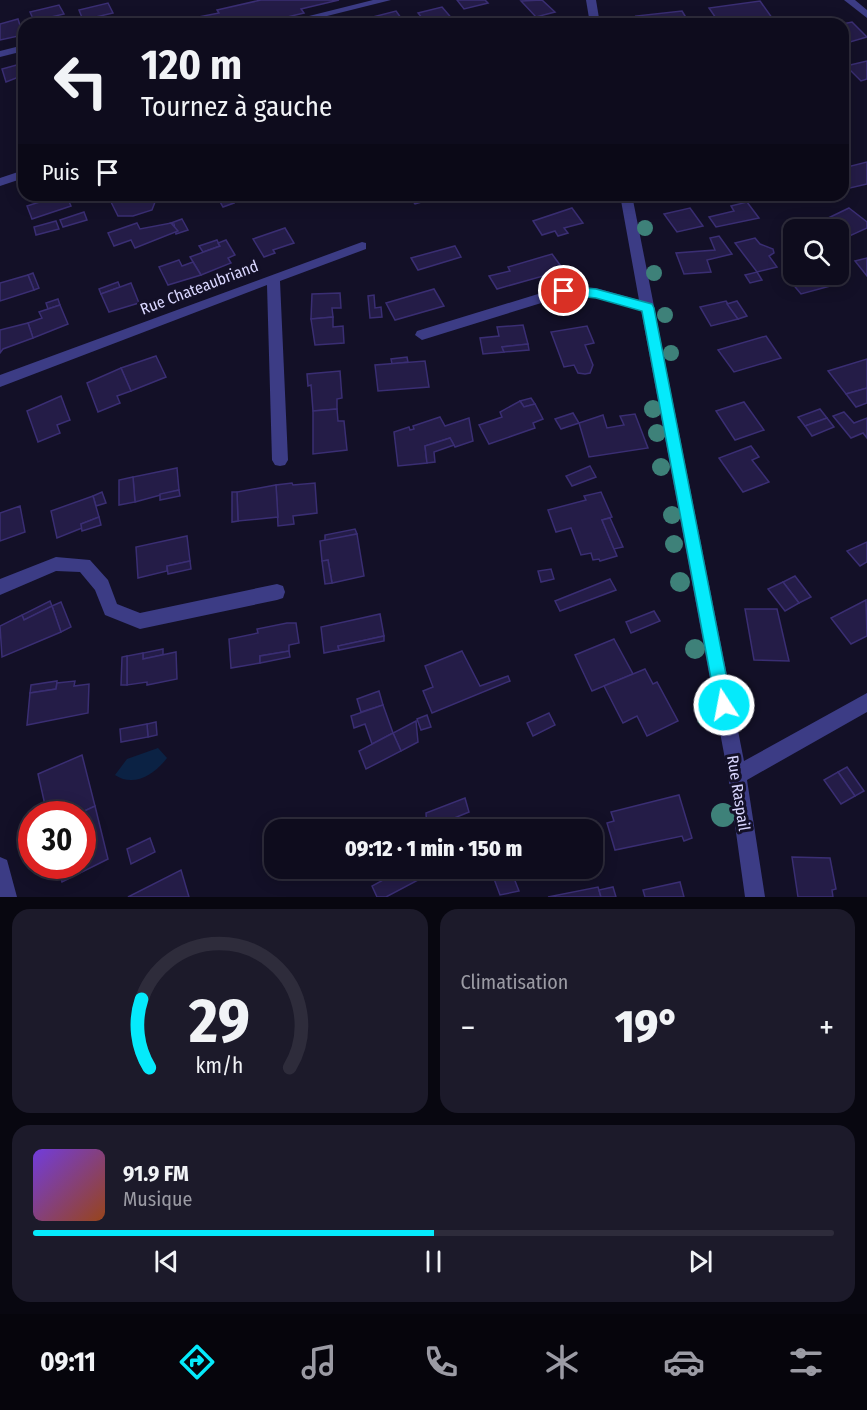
<!DOCTYPE html>
<html lang="fr">
<head>
<meta charset="utf-8">
<style>
	body { margin:0; font-family:"Fira Sans Condensed",sans-serif; background:#1c1a2a; color:#f1f3f6; height:100vh; display:flex; flex-direction:column; font-size:22px; white-space:nowrap }
	* { box-sizing:border-box; margin:0 }
	p { font-size:20px; color:#9b9ba4 }
	.icon { flex:none; width:33px; height:33px; fill:none; stroke:currentColor; stroke-width:2; stroke-linecap:round; stroke-linejoin:round }
	.map { position:relative; height:897px; overflow:hidden }
	.drawer { display:flex; flex-direction:column; gap:12px; padding:12px; background:#080710; flex:1 }
	.drawer>* { flex:none }
	.hud { position:absolute; left:18px; top:18px; width:831px; height:183px; border-radius:18px; box-shadow:0 3px 15px #0003,0 0 0 2px #2e2c3b; background:#0e0c1d; color:#f1f3f6; overflow:hidden }
	.tools { position:absolute; left:783px; top:219px; display:grid; gap:12px }
	.tools a { display:grid; place-items:center; width:66px; height:66px; border-radius:12px; background:#0e0c1d; box-shadow:0 3px 15px #0003,0 0 0 2px #2e2c3b; font-size:30px }
	.speed { position:absolute; left:18px; top:801px; display:flex; gap:12px; font-size:30px; font-weight:700; text-align:center }
	.speed>* { display:grid; place-content:center; width:78px; height:78px; border-radius:50%; background:#0e0c1d; box-shadow:0 3px 15px #0003,0 0 0 2px #2e2c3b; line-height:1 }
	.speed .limit { border:9px solid #d22; background:#fff; color:#111 }
	.pin { position:absolute; display:grid; place-items:center; width:51px; height:51px; color:#fff; margin:-26px; border:3px solid #fff; border-radius:50%; box-shadow:0 2px 6px #0007 }
	.me { position:absolute; width:66px; margin:-33px; rotate:349deg; stroke-linejoin:round; filter:drop-shadow(0 0 4px #0008) }
	.turn { display:flex; align-items:center; gap:21px; height:126px; padding:0 24px; font-size:27px }
	.turn .icon { width:78px; height:78px; stroke-width:2.5 }
	.turn b { display:block; font-size:42px; line-height:51px }
	.then { display:flex; align-items:center; height:57px; padding:0 24px; background:#0003; gap:12px; font-size:22px }
	.big { font-size:45px; font-weight:800; line-height:1.1 }
	.drawer .card { flex:1; display:flex; flex-direction:column; justify-content:center; gap:9px; min-width:0; padding:0 21px; border-radius:18px; background:#1c1a2a }
	.drawer .dial { align-items:center; gap:0 }
	.dial svg { height:156px; overflow:visible; fill:none; stroke:#2e2c3b; stroke-width:7; stroke-linecap:round; text-anchor:middle }
	.dial text { fill:#f1f3f6; stroke:none }
	.song { display:flex; align-items:center; gap:18px }
	.cover { width:72px; height:72px; border-radius:9px; background:linear-gradient(135deg,hsl(260 70% 55%),hsl(20 70% 35%)) }
	.played { height:6px; border-radius:3px; background:linear-gradient(90deg,#05eafb 50%,#2e2c3b 50%) }
	.keys { display:flex; justify-content:space-around; direction:ltr }
	.heat { display:flex; justify-content:space-between; align-items:center; font-size:33px; direction:ltr }
	.drawer .tiles { flex:1; display:grid; gap:12px; grid-template-columns:1fr 1fr }
	.card:last-child { grid-column:span 2 }
	.trip { position:absolute; left:264px; top:819px; width:339px; height:60px; border-radius:18px; background:#0e0c1d; box-shadow:0 3px 15px #0003,0 0 0 2px #2e2c3b; font-weight:800; line-height:60px; text-align:center }
	.tab-bar { display:flex; height:96px; justify-content:space-around; align-items:center; background:#06050c; color:#9b9ba4 }
	.tab-bar .icon { width:42px; height:42px }
	.tab-bar .active { color:#05eafb }
	.tab-bar b { font-size:27px; color:#f1f3f6 }
	.map>svg:first-child { display:block }
</style>
</head>
<body>
<div class="map">
<svg width="867" height="897" viewBox="0 0 867 897">
	<rect width="100%" height="100%" fill="#131027"/>
	<!-- water -->
	<path fill="#0b2244" d="M158 748 167 758C155 774 134 788 115 775L127 759Z"/>
	<!-- building -->
	<g fill="#241c47" stroke="#3a2e73" stroke-width="1.5">
		<polygon points="261,0 339,0 301,9 304,13 258,24 202,24 203,20 198,17 219,13 217,10"/>
		<polygon points="457,0 485,0 488,3 464,9"/>
		<polygon points="542,0 555,12 536,17 521,1"/>
		<polygon points="760,1 775,22 720,24 709,8"/>
		<polygon points="108,3 113,13 83,20 79,10"/>
		<polygon points="59,5 64,14 34,21 30,12"/>
		<polygon points="442,7 455,22 427,24 418,13"/>
		<polygon points="396,11 404,22 373,24 369,18"/>
		<polygon points="682,11 690,24 641,24 636,16"/>
		<polygon points="18,19 23,35 0,40 0,24"/>
		<polygon points="852,22 867,37 843,44 842,24"/>
		<polygon points="867,61 867,79 861,81 846,66"/>
		<polygon points="24,63 24,75 6,82 2,69"/>
		<polygon points="867,162 867,184 850,188 843,180 843,168"/>
		<polygon points="49,195 66,195 71,206 32,219 27,206 46,200 45,196"/>
		<polygon points="133,195 171,195 172,197 155,202 152,210 133,216 118,216 111,202"/>
		<polygon points="397,195 429,195 432,199 415,204 411,199 401,202"/>
		<polygon points="230,196 234,203 223,207 219,200"/>
		<polygon points="747,202 759,218 716,227 709,217 734,211 731,206"/>
		<polygon points="572,208 583,223 564,228 568,233 558,236 555,231 542,235 533,221"/>
		<polygon points="690,208 703,226 677,232 664,214"/>
		<polygon points="849,208 867,222 867,228 843,239 838,235 838,230 832,230 822,221"/>
		<polygon points="84,212 87,220 63,227 60,220"/>
		<polygon points="182,219 188,230 176,234 174,224 171,223"/>
		<polygon points="56,221 59,229 36,235 34,227"/>
		<polygon points="137,223 140,229 171,223 178,231 135,248 131,240 114,246 108,233"/>
		<polygon points="285,228 294,243 273,250 275,253 264,257 253,239"/>
		<polygon points="719,236 732,254 707,260 711,272 684,274 676,253 715,250 710,238"/>
		<polygon points="755,238 760,244 773,249 774,253 769,256 777,267 757,272 735,243"/>
		<polygon points="217,240 220,246 203,252 199,246"/>
		<polygon points="226,240 235,255 228,258 231,263 201,275 190,257 220,246 218,243"/>
		<polygon points="455,246 461,257 418,270 411,258"/>
		<polygon points="552,254 563,269 558,271 560,274 552,277 550,274 497,289 489,276 510,271 508,267"/>
		<polygon points="867,258 867,276 855,261"/>
		<polygon points="179,260 182,266 193,262 201,275 168,285 159,267"/>
		<polygon points="757,272 762,280 750,283 745,275"/>
		<polygon points="33,273 39,288 34,290 28,275"/>
		<polygon points="794,273 820,274 830,286 801,294 786,276"/>
		<polygon points="820,274 830,274 838,284 830,286"/>
		<polygon points="28,275 34,290 0,301 0,283"/>
		<polygon points="118,282 120,287 101,294 99,289"/>
		<polygon points="131,283 139,303 109,312 101,294"/>
		<polygon points="434,289 444,306 395,320 386,303"/>
		<polygon points="340,293 341,308 332,308 333,317 311,319 312,294"/>
		<polygon points="374,295 375,308 381,307 382,317 370,318 368,296"/>
		<polygon points="58,299 60,305 48,309 46,303"/>
		<polygon points="726,301 738,319 711,326 700,307"/>
		<polygon points="737,301 747,316 738,319 727,304"/>
		<polygon points="60,305 68,324 33,338 28,323 42,318 39,312"/>
		<polygon points="333,317 333,327 343,326 344,343 315,345 311,319"/>
		<polygon points="28,323 33,338 3,349 0,353 0,330"/>
		<polygon points="523,325 528,344 502,347 504,352 483,354 480,338 499,336 497,327"/>
		<polygon points="587,326 594,343 585,345 593,365 590,373 585,374 578,373 574,365 564,367 551,332"/>
		<polygon points="766,336 781,358 734,372 718,350"/>
		<polygon points="528,344 529,350 504,352 502,347"/>
		<polygon points="156,356 166,377 131,391 121,368"/>
		<polygon points="407,357 408,362 392,364 391,359"/>
		<polygon points="867,359 867,388 846,394 828,371"/>
		<polygon points="425,361 429,387 378,391 375,365"/>
		<polygon points="121,368 131,391 117,396 120,403 98,412 87,383"/>
		<polygon points="340,371 342,398 337,399 337,409 313,411 311,385 308,386 307,374"/>
		<polygon points="867,388 867,403 856,407 846,394"/>
		<polygon points="61,396 70,420 57,425 60,433 38,442 27,411"/>
		<polygon points="531,398 535,404 524,407 520,401"/>
		<polygon points="520,401 524,407 535,404 543,419 533,423 535,428 489,444 479,425 502,417 500,412"/>
		<polygon points="744,402 764,430 735,440 716,411"/>
		<polygon points="337,409 338,421 344,421 347,450 313,454 313,411"/>
		<polygon points="820,409 827,418 805,426 798,417"/>
		<polygon points="844,412 854,423 867,418 867,438 863,433 851,438 833,416"/>
		<polygon points="573,413 579,423 561,429 555,419"/>
		<polygon points="635,414 648,448 589,457 579,423 603,415 607,428 624,425 620,416"/>
		<polygon points="440,417 445,426 469,418 473,441 455,447 450,438 425,446 427,463 398,466 394,432 409,427 410,430 414,429 413,426"/>
		<polygon points="827,418 834,427 812,436 805,426"/>
		<polygon points="450,438 454,445 434,452 435,462 427,463 425,446"/>
		<polygon points="751,446 759,457 752,460 769,482 743,492 719,458"/>
		<polygon points="590,466 596,477 572,486 566,476"/>
		<polygon points="177,468 179,490 135,502 133,477"/>
		<polygon points="133,477 135,502 119,505 119,480"/>
		<polygon points="292,483 293,485 315,483 317,513 293,516 294,524 278,526 276,485"/>
		<polygon points="276,485 278,517 238,521 237,492"/>
		<polygon points="179,490 180,496 160,500 160,494"/>
		<polygon points="102,492 106,503 96,506 93,496"/>
		<polygon points="232,492 237,492 238,521 232,522"/>
		<polygon points="601,492 612,517 602,520 617,556 600,561 599,559 593,560 591,553 581,555 571,528 556,532 548,510 586,500 584,496"/>
		<polygon points="93,496 99,517 81,524 82,528 57,538 51,511"/>
		<polygon points="20,506 25,532 0,541 0,513"/>
		<polygon points="99,517 101,525 82,531 81,524"/>
		<polygon points="610,518 623,547 614,549 602,520"/>
		<polygon points="355,529 357,534 325,541 325,535"/>
		<polygon points="357,534 364,576 332,583 328,560 322,561 320,541"/>
		<polygon points="187,536 190,561 167,566 167,571 138,578 136,547"/>
		<polygon points="867,542 867,562 860,566 847,551"/>
		<polygon points="328,560 332,583 325,584 322,561"/>
		<polygon points="190,561 191,569 168,574 167,566"/>
		<polygon points="551,569 554,579 541,582 538,571"/>
		<polygon points="795,576 811,597 799,603 783,582"/>
		<polygon points="610,579 616,590 560,611 555,601"/>
		<polygon points="783,582 799,603 785,611 768,589"/>
		<polygon points="866,600 867,636 851,644 831,618"/>
		<polygon points="50,601 52,606 24,620 22,615"/>
		<polygon points="61,602 71,627 61,632 52,606"/>
		<polygon points="52,606 61,632 2,657 0,626 22,615 24,620"/>
		<polygon points="745,609 777,609 789,661 754,660"/>
		<polygon points="654,611 660,621 631,633 626,622"/>
		<polygon points="380,614 384,636 338,646 339,650 324,653 321,627"/>
		<polygon points="287,623 296,623 299,643 289,645 289,651 260,656 260,663 231,668 229,639 258,633 257,629"/>
		<polygon points="384,636 384,641 339,650 338,646"/>
		<polygon points="614,639 633,674 592,691 575,655"/>
		<polygon points="163,649 163,655 143,659 143,653"/>
		<polygon points="289,651 290,657 260,663 260,656"/>
		<polygon points="462,651 480,686 508,676 510,681 432,713 423,691 433,687 425,666"/>
		<polygon points="176,652 177,679 147,685 147,682 127,685 127,656 143,653 143,659"/>
		<polygon points="127,656 127,685 121,685 122,657"/>
		<polygon points="645,669 653,684 657,682 678,721 647,736 637,716 623,723 604,686"/>
		<polygon points="57,681 56,689 30,693 31,685"/>
		<polygon points="75,681 74,686 89,684 88,713 27,725 30,693 56,689 57,683"/>
		<polygon points="379,691 383,705 361,712 357,699"/>
		<polygon points="383,705 393,733 372,744 365,724 354,728 351,716"/>
		<polygon points="549,713 555,725 533,736 527,723"/>
		<polygon points="427,715 431,727 421,730 417,719"/>
		<polygon points="416,721 418,742 401,751 393,733"/>
		<polygon points="156,722 157,735 148,737 147,724"/>
		<polygon points="147,724 148,737 121,742 120,729"/>
		<polygon points="393,733 401,751 366,769 359,751"/>
		<polygon points="82,755 95,806 78,814 47,814 38,774"/>
		<polygon points="847,767 864,791 855,796 838,772"/>
		<polygon points="838,772 855,796 841,804 824,780"/>
		<polygon points="679,795 692,838 684,841 682,836 615,850 607,823 614,821 611,812"/>
		<polygon points="465,798 469,812 447,821 449,830 427,830 426,813"/>
		<polygon points="95,806 108,859 62,882 58,866 82,866 82,814 78,814"/>
		<polygon points="150,838 155,852 131,864 127,849"/>
		<polygon points="792,857 830,858 836,889 832,890 833,897 798,897"/>
		<polygon points="405,868 418,868 422,878 386,897 377,897 372,886"/>
		<polygon points="490,868 510,868 519,891 500,895"/>
		<polygon points="181,870 189,897 128,897"/>
		<polygon points="680,882 684,897 645,897 643,890"/>
		<polygon points="598,887 601,897 548,897"/>
		<polygon points="613,887 616,897 601,897 599,890"/>
	</g>
	<g fill="none" stroke-linecap="round" stroke-linejoin="round">
		<!-- street -->
		<g fill="#3c3c85" fill-rule="evenodd">
			<polygon points="373,0 391,0 295,24 277,24"/>
			<polygon points="586,0 596,0 600,24 590,24"/>
			<polygon points="844,0 855,0 867,10 867,18"/>
			<polygon points="122,20 126,24 111,24 112,22"/>
			<polygon points="24,45 24,51 0,57 0,51"/>
			<polygon points="24,170 24,178 0,186 0,178"/>
			<polygon points="620,195 632,195 744,761 867,693 867,712 747,780 765,897 745,897 728,775 641,310 596,298 564,296 422,340 415,335 417,331 564,286 596,288 639,300"/>
			<polygon points="362,242 366,243 366,249 280,281 288,460 285,465 280,466 275,465 272,460 267,285 0,387 0,375"/>
			<polygon points="56,557 90,560 108,580 117,604 140,613 277,584 283,586 285,592 283,598 277,600 140,629 105,615 95,590 80,572 56,571 0,595 0,579"/>
			<polygon points="0,857 7,860 17,897 0,897"/>
		</g>
	</g>
	<!-- trees -->
	<g fill="#3e8179">
		<circle cx="645" cy="228" r="8"/>
		<circle cx="654" cy="273" r="8"/>
		<circle cx="665" cy="315" r="8"/>
		<circle cx="671" cy="353" r="8"/>
		<circle cx="653" cy="409" r="9"/>
		<circle cx="657" cy="433" r="9"/>
		<circle cx="661" cy="467" r="9"/>
		<circle cx="672" cy="515" r="9"/>
		<circle cx="674" cy="544" r="9"/>
		<circle cx="680" cy="582" r="10"/>
		<circle cx="695" cy="649" r="10"/>
		<circle cx="707" cy="718" r="10"/>
		<circle cx="723" cy="815" r="12"/>
	</g>
	<!-- route -->
	<polygon fill="#05eafb" stroke="#0398a3" stroke-width="1.5" points="564,286 596,289 652,304 654,308 732,705 730,711 724,713 718,711 716,705 642,311 596,298 559,294 558,291"/>
	<g text-anchor="middle" stroke-width="6" stroke-linejoin="round" paint-order="stroke">
		<!-- street labels -->
		<g font-size="16" fill="#d9d6fe" stroke="#131027">
			<text transform="translate(199 287) rotate(-21)" y="6">Rue Chateaubriand</text>
			<text transform="translate(739 793) rotate(81)" y="6">Rue Raspail</text>
		</g>
	</g>
</svg>
<div class="tools">
<a><svg class="icon" aria-label="search" viewBox="0 0 24 24"><circle cx="10" cy="10" r="6"/><path d="M15 15l6 6"/></svg></a>
</div>
<div class="speed"><div class="limit">30</div></div>
<div class="pin" style="left:564px;top:291px;background:#d93025"><svg class="icon" aria-label="arrive" viewBox="0 0 24 24"><path d="M6 21V4h12l-3 4 3 4H6"/></svg></div>
<svg class="me" style="left:724px;top:705px" viewBox="-20 -20 40 40"><circle r="17" fill="#05eafb" stroke="#fff" stroke-width="3"/><path d="M0-11L8 9 0 5-8 9z" fill="#fff"/></svg>
<div class="trip">09:12 · 1 min · 150 m</div>
<div class="hud">
<div class="turn"><svg class="icon" aria-label="left" viewBox="0 0 24 24"><path d="M17 20v-9H6M10 6l-5 5 5 5"/></svg><div><b>120 m</b>Tournez à gauche</div></div>
<div class="then">Puis<svg class="icon" aria-label="arrive" viewBox="0 0 24 24"><path d="M6 21V4h12l-3 4 3 4H6"/></svg></div>
</div>
</div>
<section class="drawer">
<div class="tiles">
<div class="card dial"><svg viewBox="0 0 100 80">
<path d="M14 69A42 42 0 1 1 86 69"/>
<path d="M14 69A42 42 0 0 1 10 34" stroke="#05eafb"/>
<text x="50" y="56" font-size="32" font-weight="700">29</text>
<text x="50" y="72" font-size="11">km/h</text>
</svg></div>
<div class="card"><p>Climatisation</p>
<div class="heat"><a>−</a><b class="big">19°</b><a>+</a></div>
</div>
<div class="card">
<div class="song"><i class="cover"></i><div><b>91.9 FM</b><p>Musique</p></div></div>
<div class="played"></div>
<div class="keys"><svg class="icon" aria-label="previous" viewBox="0 0 24 24"><path d="M18 5L8 12l10 7zM5 5v14"/></svg><svg class="icon" aria-label="pause" viewBox="0 0 24 24"><path d="M8 5v14M16 5v14"/></svg><svg class="icon" aria-label="next" viewBox="0 0 24 24"><path d="M6 5l10 7-10 7zM19 5v14"/></svg></div>
</div>
</div>
</section>
<nav class="tab-bar">
<b>09:11</b>
<svg class="icon active" aria-label="directions" viewBox="0 0 24 24"><path d="M12 3l9 9-9 9-9-9zM9 14v-3h6M13 9l2 2-2 2"/></svg>
<svg class="icon" aria-label="music" viewBox="0 0 24 24"><path d="M9 18V5l10-2v13"/><circle cx="6" cy="18" r="3"/><circle cx="16" cy="16" r="3"/></svg>
<svg class="icon" aria-label="phone" viewBox="0 0 24 24"><path d="M5 4h4l2 5-3 2q2 4 5 5l2-3 5 2v4C11 20 4 13 5 4z"/></svg>
<svg class="icon" aria-label="climate" viewBox="0 0 24 24"><path d="M12 3v18M4 7l16 10M4 17L20 7"/></svg>
<svg class="icon" aria-label="car" viewBox="0 0 24 24"><path d="M5 17H2v-5l4-1 3-4h7l3 4 3 1v5h-3M9 17h6M6 11h13"/><circle cx="7" cy="17" r="2"/><circle cx="17" cy="17" r="2"/></svg>
<svg class="icon" aria-label="filters" viewBox="0 0 24 24"><path d="M4 7h16M4 17h16"/><circle cx="9" cy="7" r="2"/><circle cx="15" cy="17" r="2"/></svg>
</nav>
</body>
</html>
